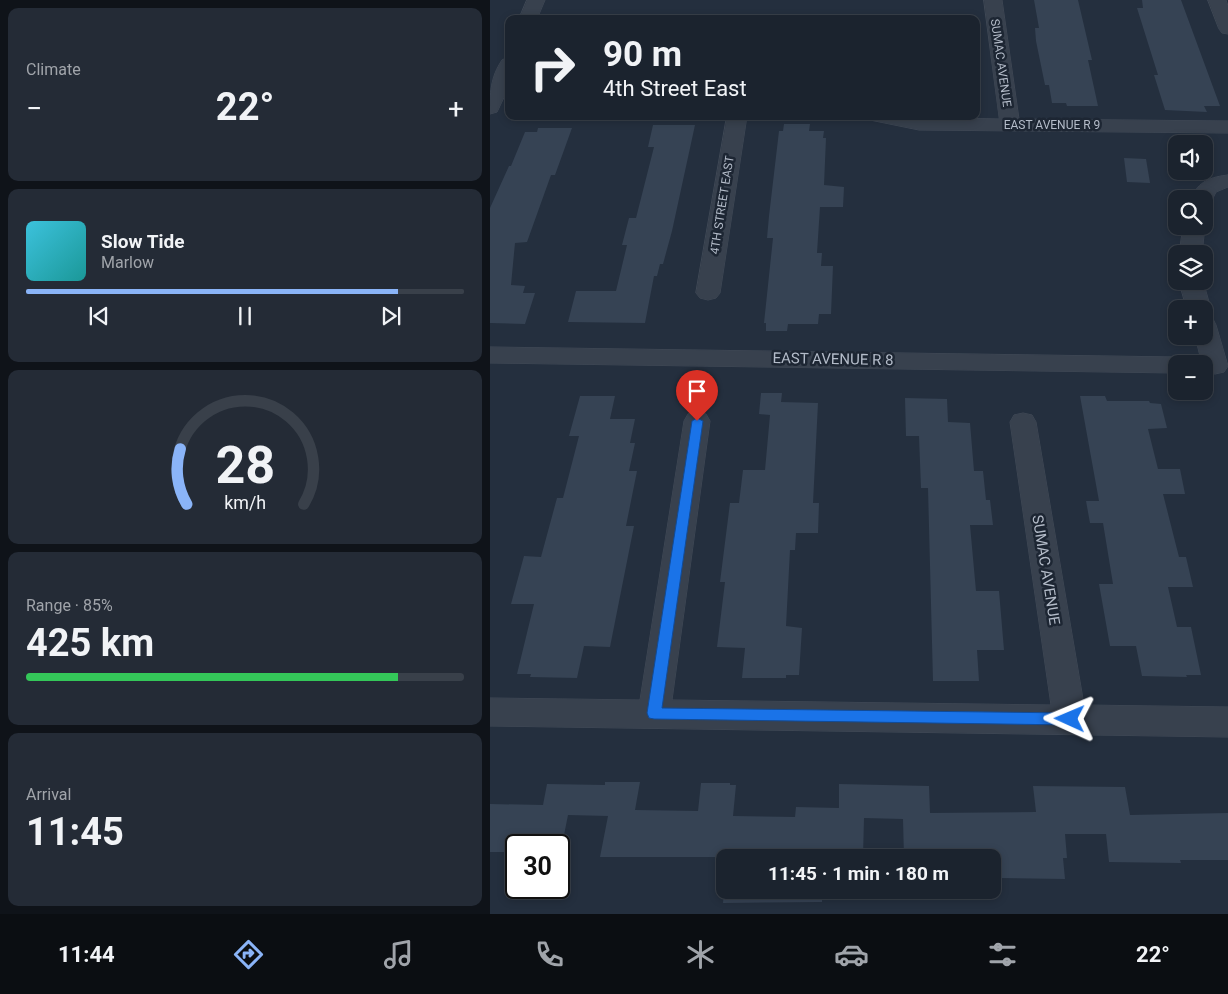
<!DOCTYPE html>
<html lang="en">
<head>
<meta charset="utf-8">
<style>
	body { margin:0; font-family:Roboto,sans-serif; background:#242b36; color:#f1f3f6; height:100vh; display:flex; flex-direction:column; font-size:19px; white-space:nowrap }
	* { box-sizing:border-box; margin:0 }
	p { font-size:16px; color:#a0a4aa }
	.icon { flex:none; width:28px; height:28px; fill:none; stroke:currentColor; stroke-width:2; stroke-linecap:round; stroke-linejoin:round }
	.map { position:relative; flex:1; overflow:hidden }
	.sheet { display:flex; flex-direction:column; gap:8px; padding:8px; background:#0f1319; width:490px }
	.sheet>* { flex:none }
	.guide { position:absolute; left:15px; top:15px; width:475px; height:105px; border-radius:10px; box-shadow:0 2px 8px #0003,0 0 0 1px #39404a; background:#1b232e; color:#f1f3f6; overflow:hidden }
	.tools { position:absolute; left:678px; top:135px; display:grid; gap:10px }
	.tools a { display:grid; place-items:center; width:45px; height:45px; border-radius:10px; background:#1b232e; box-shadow:0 2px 8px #0003,0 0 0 1px #39404a; font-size:25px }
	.speed { position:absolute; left:15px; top:834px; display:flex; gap:10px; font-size:25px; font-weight:700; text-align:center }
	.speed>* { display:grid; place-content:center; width:65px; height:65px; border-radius:50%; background:#1b232e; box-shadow:0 2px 8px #0003,0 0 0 1px #39404a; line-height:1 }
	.speed .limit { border:2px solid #111; border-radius:8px; background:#fff; color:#111 }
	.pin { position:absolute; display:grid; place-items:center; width:42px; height:42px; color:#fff; margin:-51px -21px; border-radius:50% 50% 50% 0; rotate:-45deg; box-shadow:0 0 5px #0007 }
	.pin .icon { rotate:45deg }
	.me { position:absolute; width:55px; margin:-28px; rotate:271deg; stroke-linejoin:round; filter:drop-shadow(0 0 4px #0008) }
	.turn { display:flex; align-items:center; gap:18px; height:105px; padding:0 15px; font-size:22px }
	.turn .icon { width:65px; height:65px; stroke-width:2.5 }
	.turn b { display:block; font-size:35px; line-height:42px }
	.big { font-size:38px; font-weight:700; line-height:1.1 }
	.sheet .tile { flex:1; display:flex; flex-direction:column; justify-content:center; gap:8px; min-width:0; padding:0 18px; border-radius:10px; background:#242b36 }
	.sheet .dial { align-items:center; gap:0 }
	.dial svg { height:130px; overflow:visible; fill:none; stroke:#39404a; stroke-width:7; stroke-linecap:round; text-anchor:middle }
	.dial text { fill:#f1f3f6; stroke:none }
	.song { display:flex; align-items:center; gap:15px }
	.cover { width:60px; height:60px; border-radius:8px; background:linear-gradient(135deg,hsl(190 70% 55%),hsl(180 70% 35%)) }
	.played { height:5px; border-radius:2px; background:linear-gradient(90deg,#8ab4f8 85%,#39404a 85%) }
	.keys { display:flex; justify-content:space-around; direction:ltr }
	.heat { display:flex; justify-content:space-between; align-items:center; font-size:28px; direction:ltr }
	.charge { height:8px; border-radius:4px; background:linear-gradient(90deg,#34c759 85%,#39404a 0) }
	.trip { position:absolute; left:226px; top:849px; width:285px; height:50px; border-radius:10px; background:#1b232e; box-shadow:0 2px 8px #0003,0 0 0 1px #39404a; font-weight:700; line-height:50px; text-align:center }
	.menu { display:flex; height:80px; justify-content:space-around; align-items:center; background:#0b0e12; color:#a0a4aa }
	.menu .icon { width:35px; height:35px }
	.menu .on { color:#8ab4f8 }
	.menu b { font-size:22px; color:#f1f3f6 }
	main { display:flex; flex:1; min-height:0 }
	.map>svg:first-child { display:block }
</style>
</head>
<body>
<main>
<section class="sheet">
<div class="tile"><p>Climate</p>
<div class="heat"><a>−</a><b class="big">22°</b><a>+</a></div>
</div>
<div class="tile">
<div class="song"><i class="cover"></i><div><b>Slow Tide</b><p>Marlow</p></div></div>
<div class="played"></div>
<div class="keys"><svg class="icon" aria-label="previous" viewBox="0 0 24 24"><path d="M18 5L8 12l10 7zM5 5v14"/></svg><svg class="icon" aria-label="pause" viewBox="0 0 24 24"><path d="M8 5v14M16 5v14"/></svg><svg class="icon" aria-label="next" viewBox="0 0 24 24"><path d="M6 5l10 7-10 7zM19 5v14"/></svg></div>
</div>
<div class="tile dial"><svg viewBox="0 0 100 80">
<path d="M14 69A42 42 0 1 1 86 69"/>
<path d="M14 69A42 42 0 0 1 10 35" stroke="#8ab4f8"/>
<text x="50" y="56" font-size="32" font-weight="700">28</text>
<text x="50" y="72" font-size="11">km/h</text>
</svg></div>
<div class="tile"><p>Range · 85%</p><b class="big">425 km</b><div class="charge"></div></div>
<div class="tile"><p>Arrival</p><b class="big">11:45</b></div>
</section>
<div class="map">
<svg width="738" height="914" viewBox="0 0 738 914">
	<rect width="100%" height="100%" fill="#242f3e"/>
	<!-- building -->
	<g fill="#364354">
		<polygon points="544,0 588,0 602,60 598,60 608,106 577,106 576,103 562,103 559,85 555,85 546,41 545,28 549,28"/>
		<polygon points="652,0 691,0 730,106 714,106 717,112 675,110 664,75 668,75 647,8 653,8"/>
		<polygon points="294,124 320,124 319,131 334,131 333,138 336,138 334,185 354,187 353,207 330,207 327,253 332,253 331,266 343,266 341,314 329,314 328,324 298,324 297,331 276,331 276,323 274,323 283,238 277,238 279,216 289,131 293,131"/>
		<polygon points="163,125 205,125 182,231 173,264 170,264 167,276 164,276 155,323 78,322 86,291 126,291 137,245 132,245 139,218 146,218 164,147 158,147"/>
		<polygon points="48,128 82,128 65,175 61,175 37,242 25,243 21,285 35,286 33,293 45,293 35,324 0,323 0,208 19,166 21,166 35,132 47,132"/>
		<polygon points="634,158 656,159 660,183 637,182"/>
		<polygon points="271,393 292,393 291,402 328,403 323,503 329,503 328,533 306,533 305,550 300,550 296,626 312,628 309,675 296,675 296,678 252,678 255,648 227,647 235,582 230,582 240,503 249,503 253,470 275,470 280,415 269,414"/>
		<polygon points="90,396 125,396 120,419 145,419 140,443 145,443 139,471 147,471 136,526 144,526 120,647 94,646 87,678 40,677 41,674 27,674 44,604 21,604 34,556 51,557 67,498 73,498 89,436 79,436"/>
		<polygon points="590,396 615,396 617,401 659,401 660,403 671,404 677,428 658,429 668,469 690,469 695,494 673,494 689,557 696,557 703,587 678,587 687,627 701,627 711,675 696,675 697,677 652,676 646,646 620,646 609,584 623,584 613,523 600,523 596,501 609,501"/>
		<polygon points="415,398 457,399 458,422 480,423 484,471 493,471 496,500 500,500 503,525 480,525 486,591 509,591 514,650 487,650 489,681 443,681 438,488 431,488 429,436 416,436"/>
		<polygon points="115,782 150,782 145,810 208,811 211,783 240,783 240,785 246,785 243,816 305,817 306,807 349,808 349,784 439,786 440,813 546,812 543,786 635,787 640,815 738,813 738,860 690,860 691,863 619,862 616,834 575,834 577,858 573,858 575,879 509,878 508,858 414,858 413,819 374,818 373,857 110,857 118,816 78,815 72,845 26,845 26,852 0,852 0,804 53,805 57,784 115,785"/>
		<polygon points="235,879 235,890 348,890 348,891 332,891 332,902 233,903"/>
	</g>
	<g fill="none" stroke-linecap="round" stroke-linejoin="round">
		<!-- minor casing -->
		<g stroke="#414a57" stroke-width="1">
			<g id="minor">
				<polygon points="37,0 55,0 47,19 29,19"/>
				<polygon points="494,0 512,0 529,119 738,121 738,133 429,130 380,120 377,116 509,119"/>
				<polygon points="718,0 736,0 738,6 738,34 732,33 729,29"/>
				<path d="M19 58V87L7 112 0 114C0 93 0 78 12 60Z"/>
				<polygon points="237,116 257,116 230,293 226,298 218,300 210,298 206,293"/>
				<path d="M738 175V187L726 192 720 204 714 205V199H701C708 181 721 177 738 175Z"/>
				<polygon points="714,224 715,226 712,254 689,254 693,226 714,226"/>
				<polygon points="689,281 713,281 721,309 718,314 714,315 714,309 697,309"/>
				<polygon points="714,317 723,319 726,325 738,366 734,372 725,374 716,372 714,364 712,364 705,336 714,336"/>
				<polygon points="0,347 686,357 695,359 698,364 686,364 686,373 0,363"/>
				<polygon points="207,412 216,414 220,421 182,700 561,705 520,422 524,415 533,413 542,415 546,422 594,705 738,707 738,737 0,726 0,698 150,700 194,421 198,414"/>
			</g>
		</g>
		<!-- minor -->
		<use href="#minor" fill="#38414e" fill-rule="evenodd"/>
	</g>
	<!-- route -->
	<polygon fill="#1a73e8" stroke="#114b97" points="207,418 213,421 172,708 580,713 585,714 587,719 585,723 580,725 164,719 159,718 157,713 202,421"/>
	<g text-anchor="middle" stroke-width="5" stroke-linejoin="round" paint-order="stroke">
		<!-- far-street labels -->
		<g font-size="12" fill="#b4bcc9" stroke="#1d2633">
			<text transform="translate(511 63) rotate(82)" y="4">SUMAC AVENUE</text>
			<text x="562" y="129">EAST AVENUE R 9</text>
			<text transform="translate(232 205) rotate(-81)" y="4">4TH STREET EAST</text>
		</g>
		<!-- street labels -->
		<g font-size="15" fill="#b4bcc9" stroke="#1d2633">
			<text transform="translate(343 359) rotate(1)" y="5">EAST AVENUE R 8</text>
			<text transform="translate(556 570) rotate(81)" y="5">SUMAC AVENUE</text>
		</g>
	</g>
</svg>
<div class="tools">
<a><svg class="icon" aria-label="sound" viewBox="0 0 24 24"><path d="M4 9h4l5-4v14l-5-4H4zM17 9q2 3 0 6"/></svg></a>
<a><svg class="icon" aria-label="search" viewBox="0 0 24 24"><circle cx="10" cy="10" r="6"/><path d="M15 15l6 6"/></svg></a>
<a><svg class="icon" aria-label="layers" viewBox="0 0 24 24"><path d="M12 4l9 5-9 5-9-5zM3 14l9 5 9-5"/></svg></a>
<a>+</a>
<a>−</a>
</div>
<div class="speed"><div class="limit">30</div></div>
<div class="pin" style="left:207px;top:421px;background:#d93025"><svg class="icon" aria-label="arrive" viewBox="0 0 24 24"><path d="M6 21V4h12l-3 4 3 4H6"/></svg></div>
<svg class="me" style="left:580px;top:719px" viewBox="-20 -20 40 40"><path d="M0-17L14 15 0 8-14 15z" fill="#1a73e8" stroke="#fff" stroke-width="4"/></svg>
<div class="trip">11:45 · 1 min · 180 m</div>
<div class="guide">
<div class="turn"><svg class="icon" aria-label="right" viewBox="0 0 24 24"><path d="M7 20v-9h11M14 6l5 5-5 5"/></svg><div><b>90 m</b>4th Street East</div></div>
</div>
</div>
</main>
<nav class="menu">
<b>11:44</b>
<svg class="icon on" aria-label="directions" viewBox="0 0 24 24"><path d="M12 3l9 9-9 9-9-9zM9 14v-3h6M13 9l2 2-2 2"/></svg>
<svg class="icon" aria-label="music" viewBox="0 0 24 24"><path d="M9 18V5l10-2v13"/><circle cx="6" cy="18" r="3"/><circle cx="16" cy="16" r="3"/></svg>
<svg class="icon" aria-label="phone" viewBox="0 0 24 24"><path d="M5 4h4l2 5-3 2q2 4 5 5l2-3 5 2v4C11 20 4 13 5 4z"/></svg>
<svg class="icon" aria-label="climate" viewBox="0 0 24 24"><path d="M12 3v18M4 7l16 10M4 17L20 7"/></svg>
<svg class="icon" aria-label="car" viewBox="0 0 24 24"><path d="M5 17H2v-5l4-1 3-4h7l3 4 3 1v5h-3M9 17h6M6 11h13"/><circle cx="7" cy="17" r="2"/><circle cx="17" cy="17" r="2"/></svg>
<svg class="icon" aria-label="filters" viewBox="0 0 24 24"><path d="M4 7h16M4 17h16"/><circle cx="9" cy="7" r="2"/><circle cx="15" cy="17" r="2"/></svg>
<b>22°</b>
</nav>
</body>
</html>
